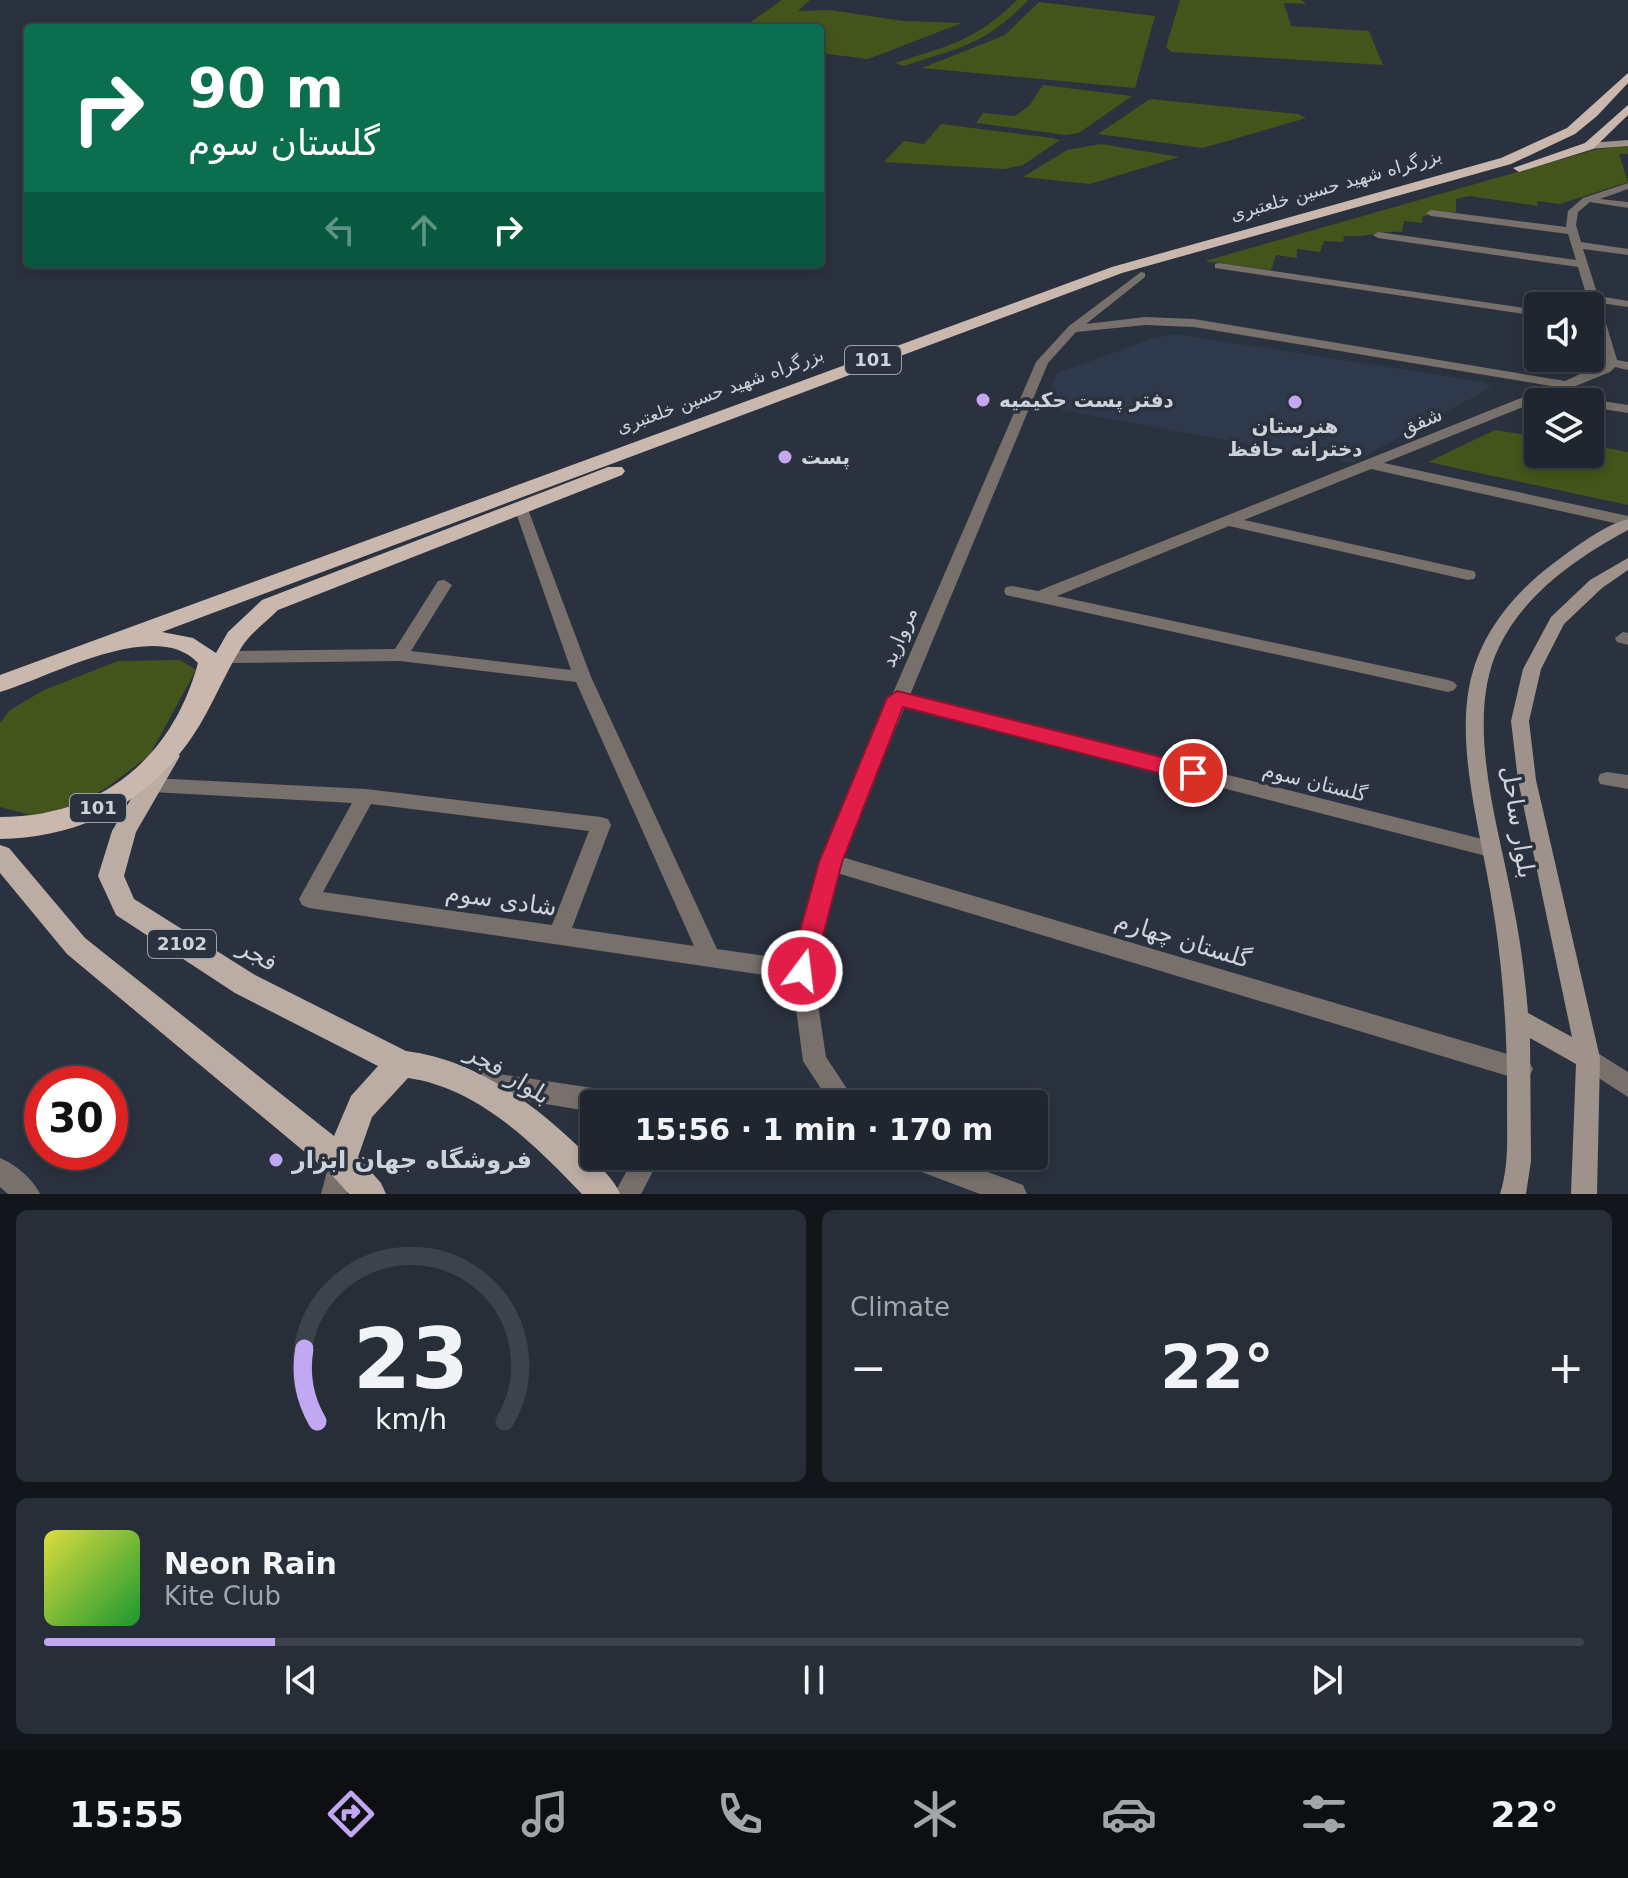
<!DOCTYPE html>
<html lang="en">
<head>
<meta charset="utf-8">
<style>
	body { margin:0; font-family:"DejaVu Sans","Noto Sans Arabic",sans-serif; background:#282e37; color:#f1f3f6; height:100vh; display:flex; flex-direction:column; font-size:30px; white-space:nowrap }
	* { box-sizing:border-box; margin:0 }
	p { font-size:26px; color:#a2a5aa }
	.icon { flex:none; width:44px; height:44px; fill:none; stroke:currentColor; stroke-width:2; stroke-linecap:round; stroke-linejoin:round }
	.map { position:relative; height:1194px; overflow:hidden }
	.side { display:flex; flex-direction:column; gap:16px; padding:16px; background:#12151a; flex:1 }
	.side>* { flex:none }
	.guide { position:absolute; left:24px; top:24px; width:800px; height:244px; border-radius:8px; box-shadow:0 4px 12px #0003,0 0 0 2px #3d434b; background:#0b6e4f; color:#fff; overflow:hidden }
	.controls { position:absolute; left:1524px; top:292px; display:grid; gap:16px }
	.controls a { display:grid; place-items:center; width:80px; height:80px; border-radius:8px; background:#20262f; box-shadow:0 4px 12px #0003,0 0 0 2px #3d434b; font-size:40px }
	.speed { position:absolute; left:24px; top:1066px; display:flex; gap:16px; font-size:40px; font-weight:700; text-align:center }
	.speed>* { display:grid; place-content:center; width:104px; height:104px; border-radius:50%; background:#20262f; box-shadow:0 4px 12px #0003,0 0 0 2px #3d434b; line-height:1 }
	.speed .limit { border:12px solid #d22; background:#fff; color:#111 }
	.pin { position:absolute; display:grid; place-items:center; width:68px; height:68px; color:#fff; margin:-34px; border:4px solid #fff; border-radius:50%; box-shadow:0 2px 8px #0007 }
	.me { position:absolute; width:88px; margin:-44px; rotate:15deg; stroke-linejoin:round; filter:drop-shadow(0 0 6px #0008) }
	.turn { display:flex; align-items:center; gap:28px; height:168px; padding:0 32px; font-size:36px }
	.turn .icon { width:104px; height:104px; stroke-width:2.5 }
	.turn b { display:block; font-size:56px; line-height:68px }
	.lanes { display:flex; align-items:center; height:76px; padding:0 32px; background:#0003; justify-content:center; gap:40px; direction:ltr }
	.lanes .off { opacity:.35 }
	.big { font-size:60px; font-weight:600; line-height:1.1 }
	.side .card { flex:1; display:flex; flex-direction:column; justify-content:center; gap:12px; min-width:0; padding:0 28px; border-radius:12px; background:#282e37 }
	.side .dial { align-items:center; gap:0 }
	.dial svg { height:208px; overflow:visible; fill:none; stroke:#3d434b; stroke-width:7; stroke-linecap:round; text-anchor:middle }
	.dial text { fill:#f1f3f6; stroke:none }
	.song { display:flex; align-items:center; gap:24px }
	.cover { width:96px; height:96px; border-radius:12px; background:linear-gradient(135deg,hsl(60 70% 55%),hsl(130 70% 35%)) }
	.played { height:8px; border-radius:4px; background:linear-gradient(90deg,#c2a7f2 15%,#3d434b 15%) }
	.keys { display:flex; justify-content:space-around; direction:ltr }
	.heat { display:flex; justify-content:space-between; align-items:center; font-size:44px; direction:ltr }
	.side .tiles { flex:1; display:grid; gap:16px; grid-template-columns:1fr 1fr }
	.card:last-child { grid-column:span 2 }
	.trip { position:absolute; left:580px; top:1090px; width:468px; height:80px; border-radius:8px; background:#20262f; box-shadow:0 4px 12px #0003,0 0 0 2px #3d434b; font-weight:600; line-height:80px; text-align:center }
	.tabs { display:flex; height:128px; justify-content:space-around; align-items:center; background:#0d0f13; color:#a2a5aa }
	.tabs .icon { width:56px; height:56px }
	.tabs .active { color:#c2a7f2 }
	.tabs b { font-size:36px; color:#f1f3f6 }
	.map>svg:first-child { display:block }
</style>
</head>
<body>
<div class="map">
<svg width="1628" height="1194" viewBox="0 0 1628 1194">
	<rect width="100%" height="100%" fill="#2b323f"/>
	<!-- built -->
	<polygon fill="#2f394c" points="1176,334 1484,382 1492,387 1352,463 1044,407 1057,373 1151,339"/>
	<!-- green -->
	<g fill="#43551a">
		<polygon points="782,0 810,0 798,11 830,10 903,21 962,23 868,59 820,53 820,28 742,28"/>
		<path d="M1017 0H1028C985 45 961 47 904 66L895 63C948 46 977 40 1017 0Z"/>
		<polygon points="1180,0 1302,0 1306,4 1284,3 1291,26 1369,31 1383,65 1171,52 1166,47"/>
		<polygon points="1039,2 1155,16 1135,88 922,68 1005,35"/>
		<polygon points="1043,85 1132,96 1079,133 1066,135 976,123 983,113 1015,116 1029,106"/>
		<polygon points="1150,99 1298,114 1306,118 1203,148 1098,134"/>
		<polygon points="941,124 1052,138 1060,140 1023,165 1004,169 884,162 904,141 924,144"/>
		<polygon points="1101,144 1179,157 1090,184 1023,177 1067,150"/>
		<path d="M1628 145V154H1619L1628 182 1560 204 1537 201 1538 206 1469 196 1456 199V212L1423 216 1422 223 1404 221 1402 232C1380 230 1366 238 1344 236L1343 242 1324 241 1320 252 1297 249V258L1276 255 1271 270 1205 261 1594 150Z"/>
		<polygon points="1495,430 1538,437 1538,454 1590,454 1590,445 1628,452 1628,505 1428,462"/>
		<polygon points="180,660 196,670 149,756 103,790 43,818 0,807 0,723 10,710 44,690 118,661"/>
	</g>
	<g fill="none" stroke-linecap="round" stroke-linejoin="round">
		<!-- minor -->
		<g fill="#77706b" fill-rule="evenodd">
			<path d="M1628 183V189L1600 199 1628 202V208L1590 202 1578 212 1576 225 1581 242 1628 249V255L1583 249 1598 296 1628 301V307L1600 303 1617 360 1628 362V370L1615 367 1610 372 1556 394 1628 405V413L1590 407V402L1543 399 1384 463 1628 516V526L1371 469 1244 520 1468 570 1474 571 1476 575 1474 579 1468 580 1229 526 1057 596 1448 680 1454 682 1457 686 1454 690 1448 692 1006 595 1004 591 1006 587 1012 586 1038 591 1551 386 1194 327 1145 325 1076 332 1048 363 910 695 1490 841 1497 843 1500 849 1497 855 1490 857 905 706 842 857 1521 1058 1529 1061 1533 1069 1529 1077 1521 1080 837 873 813 971 826 1057 857 1104H831L803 1061 792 979 309 908 302 905 299 899 352 803 152 792 145 790 143 785 145 780 152 778 366 789 601 817 608 819 611 825 572 928 694 946 576 682 400 661 225 663 217 657 225 651 395 649 438 581 444 580 452 585 411 651 571 670 514 507 521 503 526 504 591 677 717 949 794 960 820 862 890 701 888 698 893 693 1036 362 1069 326 1141 272 1145 273V277L1086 324 1145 317 1194 319 1565 381 1606 362 1578 267 1378 238 1373 235 1378 232 1576 260 1568 234 1431 216 1426 213 1431 210 1566 227 1568 211 1583 198ZM371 804 589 831 552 925 323 892Z"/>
			<polygon points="1219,263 1538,310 1538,316 1215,268 1215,264"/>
			<polygon points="1623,632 1628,633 1628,645 1617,642 1615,638"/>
			<polygon points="1607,772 1628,775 1628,789 1600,784 1598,779 1600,774"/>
			<polygon points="1588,1047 1628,1072 1628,1097 1580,1066 1576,1058 1580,1050"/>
			<polygon points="479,1071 619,1092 627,1096 631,1104 594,1104 594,1112 479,1093 471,1090 467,1082 471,1074"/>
			<polygon points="341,1150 350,1153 353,1162 347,1194 321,1194 332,1153"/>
			<polygon points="635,1156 661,1156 641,1194 614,1194"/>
			<polygon points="900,1156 945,1156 1023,1185 1027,1194 980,1194 903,1165"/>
			<path d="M0 1158C15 1164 33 1179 40 1194H8L0 1187Z"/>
		</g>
		<!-- secondary -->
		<g fill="#9e928b" fill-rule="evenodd">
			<polygon points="1628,140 1628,146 1589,149 1584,146 1589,143"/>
			<path d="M1628 519V530C1578 557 1524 594 1499 647 1464 719 1498 824 1512 899 1520 937 1525 975 1528 1013L1572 1037 1518 780 1511 721 1523 669 1551 617 1590 580 1628 558V570L1602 588 1564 624 1541 669 1529 721 1536 780 1600 1058 1597 1194H1571L1576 1064 1530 1038 1531 1161 1526 1194H1500C1509 1166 1507 1138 1507 1110 1508 1028 1502 949 1486 869 1475 810 1455 731 1473 671 1485 629 1516 592 1550 566 1573 549 1600 527 1628 519Z"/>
		</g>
		<!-- primary -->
		<path fill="#bcada4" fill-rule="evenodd" d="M168 747 176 750 180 756 136 832 124 876 134 899 255 975 406 1051C477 1060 534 1104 584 1152 598 1165 613 1177 620 1194H582C535 1145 479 1088 408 1078L372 1117 358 1157 381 1183 386 1194H349L330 1173 67 954 0 873V845L9 848 85 938 334 1136 351 1096 378 1066 235 993 116 915 98 876 112 831 160 750Z"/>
		<!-- trunk -->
		<g fill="#cab8af" fill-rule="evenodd">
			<path d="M1628 73V83L1597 116 1575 134 1511 164 1122 273 162 632 193 638 216 653 228 632 262 600 608 467H622L625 471 622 475 278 610C267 621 252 632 243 645 224 674 212 708 192 737 147 803 80 838 0 839V817C100 817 172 759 198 663 155 617 49 678 0 692V675L1112 267 1501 158 1567 128Z"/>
			<polygon points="1628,105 1628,115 1593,149 1519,172 1513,168 1585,143"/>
		</g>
	</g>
	<!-- route -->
	<polygon fill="#e11d48" stroke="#92132f" stroke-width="2" points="897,691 1193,765 1204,773 1193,782 903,707 842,862 814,971 811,978 802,982 793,978 789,971 819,862 887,698"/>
	<!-- markers -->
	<g fill="#c2a7f2" stroke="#2b323f" stroke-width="3">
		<circle cx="983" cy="400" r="8"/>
		<circle cx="1295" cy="402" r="8"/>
		<circle cx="785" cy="457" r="8"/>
		<circle cx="276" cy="1160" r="8"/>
	</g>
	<g text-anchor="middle" stroke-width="7" stroke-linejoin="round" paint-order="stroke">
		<!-- far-street labels -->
		<g font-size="18" fill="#ced3db" stroke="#2b323f">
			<text transform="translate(1336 185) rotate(-16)" y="6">بزرگراه شهید حسین خلعتبری</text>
			<text transform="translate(720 391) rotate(-20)" y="6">بزرگراه شهید حسین خلعتبری</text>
		</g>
		<!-- shield labels -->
		<g fill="#2b323f" stroke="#9da3ac" stroke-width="2">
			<rect x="845" y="346" width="56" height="28" rx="6"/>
			<rect x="70" y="794" width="56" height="28" rx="6"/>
			<rect x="148" y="930" width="68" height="28" rx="6"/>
		</g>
		<g font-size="18" font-weight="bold" fill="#ced3db">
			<text x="873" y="366">101</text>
			<text x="98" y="814">101</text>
			<text x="182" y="950">2102</text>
		</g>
		<!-- poi labels -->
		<g font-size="20" font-weight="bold" fill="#ced3db" stroke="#2b323f" text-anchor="start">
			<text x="999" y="407">دفتر پست حکیمیه</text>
			<text x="1295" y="433" text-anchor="middle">هنرستان<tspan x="1295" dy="23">دخترانه حافظ</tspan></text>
			<text x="801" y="464">پست</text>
		</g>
		<!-- street labels -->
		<g font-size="20" fill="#ced3db" stroke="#2b323f">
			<text transform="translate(1421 421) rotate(-22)" y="7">شفق</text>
			<text transform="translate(899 637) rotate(-67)" y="7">مروارید</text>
			<text transform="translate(1315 782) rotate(14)" y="7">گلستان سوم</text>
		</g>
		<!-- near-street labels -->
		<g font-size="24" fill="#ced3db" stroke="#2b323f">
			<text transform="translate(1518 822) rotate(81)" y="8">بلوار ساحل</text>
			<text transform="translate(501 900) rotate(8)" y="8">شادی سوم</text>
			<text transform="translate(1183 940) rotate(17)" y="8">گلستان چهارم</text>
			<text transform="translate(258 955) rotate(30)" y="8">فجر</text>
			<text transform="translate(508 1074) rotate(31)" y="8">بلوار فجر</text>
		</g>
		<!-- near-poi labels -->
		<g font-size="24" font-weight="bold" fill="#ced3db" stroke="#2b323f" text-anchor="start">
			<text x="292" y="1168">فروشگاه جهان ابزار</text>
		</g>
	</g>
</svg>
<div class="controls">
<a><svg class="icon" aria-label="sound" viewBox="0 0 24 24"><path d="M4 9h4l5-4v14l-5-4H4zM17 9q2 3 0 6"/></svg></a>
<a><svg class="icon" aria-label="layers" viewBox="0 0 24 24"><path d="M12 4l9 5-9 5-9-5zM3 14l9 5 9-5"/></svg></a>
</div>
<div class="speed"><div class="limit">30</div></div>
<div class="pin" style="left:1193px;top:773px;background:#d93025"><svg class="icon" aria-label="arrive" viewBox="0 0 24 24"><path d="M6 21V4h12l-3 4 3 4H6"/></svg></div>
<svg class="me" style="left:802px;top:971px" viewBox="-20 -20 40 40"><circle r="17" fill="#e11d48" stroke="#fff" stroke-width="3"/><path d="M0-11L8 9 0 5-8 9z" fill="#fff"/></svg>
<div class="trip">15:56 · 1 min · 170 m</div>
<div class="guide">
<div class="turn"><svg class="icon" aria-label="right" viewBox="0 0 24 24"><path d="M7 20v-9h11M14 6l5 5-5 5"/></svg><div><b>90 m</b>گلستان سوم</div></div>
<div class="lanes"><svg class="icon off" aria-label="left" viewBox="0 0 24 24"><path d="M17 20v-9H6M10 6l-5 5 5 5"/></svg><svg class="icon off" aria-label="ahead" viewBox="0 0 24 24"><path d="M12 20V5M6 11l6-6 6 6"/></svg><svg class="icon" aria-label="right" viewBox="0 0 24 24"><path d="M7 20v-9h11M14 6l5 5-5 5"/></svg></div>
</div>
</div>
<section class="side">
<div class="tiles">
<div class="card dial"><svg viewBox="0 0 100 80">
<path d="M14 69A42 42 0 1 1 86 69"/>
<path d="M14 69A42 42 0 0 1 9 41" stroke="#c2a7f2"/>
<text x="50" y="56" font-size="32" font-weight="700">23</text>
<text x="50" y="72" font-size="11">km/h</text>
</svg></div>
<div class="card"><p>Climate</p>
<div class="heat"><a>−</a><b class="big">22°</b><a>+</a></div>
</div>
<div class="card">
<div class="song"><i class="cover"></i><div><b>Neon Rain</b><p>Kite Club</p></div></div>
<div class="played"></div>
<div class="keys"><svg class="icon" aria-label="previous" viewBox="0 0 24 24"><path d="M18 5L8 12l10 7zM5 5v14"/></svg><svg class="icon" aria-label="pause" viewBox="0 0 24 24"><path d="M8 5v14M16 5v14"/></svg><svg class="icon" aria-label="next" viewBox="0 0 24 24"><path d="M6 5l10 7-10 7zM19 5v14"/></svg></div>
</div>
</div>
</section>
<nav class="tabs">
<b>15:55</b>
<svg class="icon active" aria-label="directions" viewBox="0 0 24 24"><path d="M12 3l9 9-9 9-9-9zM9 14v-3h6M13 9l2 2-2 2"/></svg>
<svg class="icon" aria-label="music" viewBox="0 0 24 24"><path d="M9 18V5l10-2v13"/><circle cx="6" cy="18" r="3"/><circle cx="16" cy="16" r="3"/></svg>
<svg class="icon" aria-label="phone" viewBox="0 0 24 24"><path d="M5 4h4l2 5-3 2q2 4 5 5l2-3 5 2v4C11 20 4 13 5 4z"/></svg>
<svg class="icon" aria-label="climate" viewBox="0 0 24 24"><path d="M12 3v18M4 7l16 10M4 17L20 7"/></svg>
<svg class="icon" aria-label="car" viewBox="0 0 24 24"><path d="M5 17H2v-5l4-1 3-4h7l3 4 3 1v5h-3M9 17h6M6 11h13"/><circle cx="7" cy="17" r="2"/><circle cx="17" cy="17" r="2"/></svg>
<svg class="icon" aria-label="filters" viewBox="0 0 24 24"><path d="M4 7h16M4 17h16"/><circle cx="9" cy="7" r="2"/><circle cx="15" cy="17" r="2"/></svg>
<b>22°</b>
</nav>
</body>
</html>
